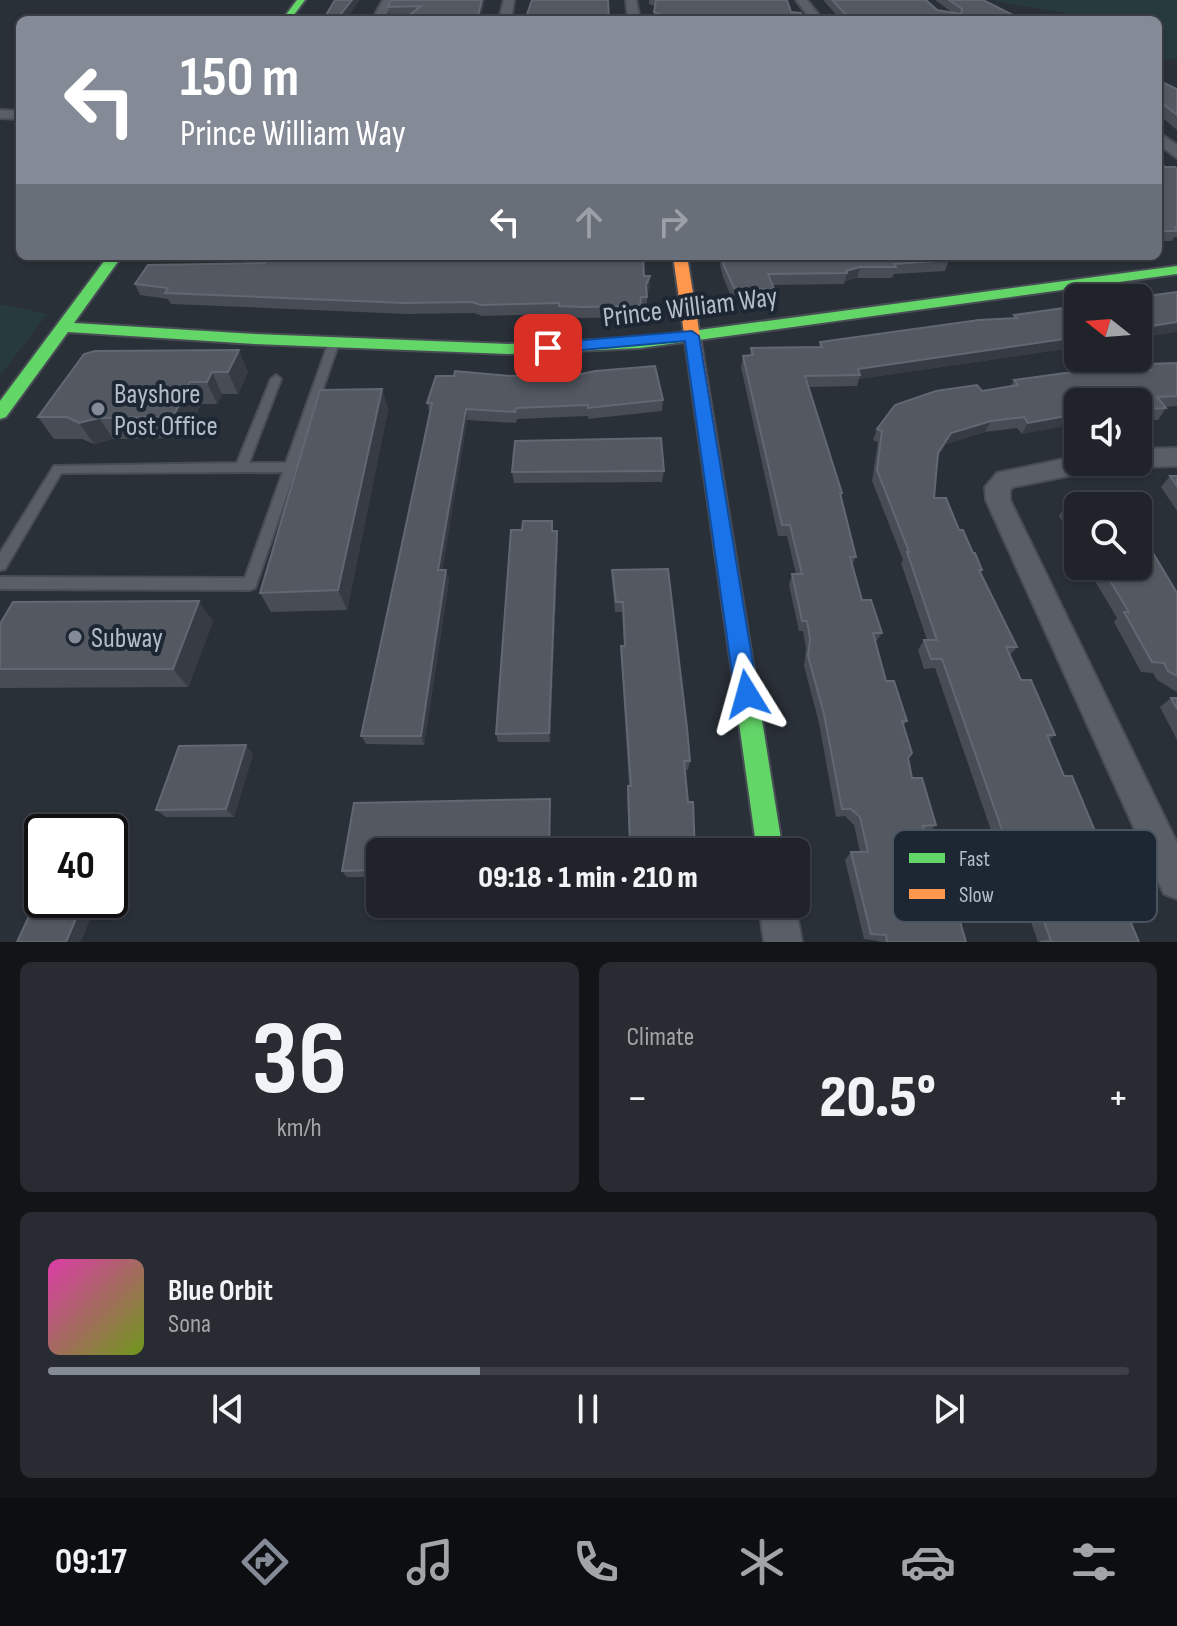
<!DOCTYPE html>
<html lang="en">
<head>
<meta charset="utf-8">
<style>
	body { margin:0; font-family:"Sofia Sans Condensed",sans-serif; background:#282c32; color:#f1f3f6; height:100vh; display:flex; flex-direction:column; font-size:30px; white-space:nowrap }
	* { box-sizing:border-box; margin:0 }
	p { font-size:26px; color:#a2a4a8 }
	.icon { flex:none; width:44px; height:44px; fill:none; stroke:currentColor; stroke-width:2; stroke-linecap:round; stroke-linejoin:round }
	.map { position:relative; height:942px; overflow:hidden }
	.panel { display:flex; flex-direction:column; gap:20px; padding:20px; background:#121417; flex:1 }
	.panel>* { flex:none }
	.banner { position:absolute; left:16px; top:16px; width:1146px; height:244px; border-radius:12px; box-shadow:0 2px 6px #0004,0 0 0 2px #3d4147; background:#848b96; color:#fff; overflow:hidden }
	.needle { width:52px; rotate:287deg }
	.fabs { position:absolute; left:1064px; top:284px; display:grid; gap:16px }
	.fabs a { display:grid; place-items:center; width:88px; height:88px; border-radius:12px; background:#20242a; box-shadow:0 2px 6px #0004,0 0 0 2px #3d4147; font-size:40px }
	.speed { position:absolute; left:24px; top:814px; display:flex; gap:16px; font-size:40px; font-weight:700; text-align:center }
	.speed>* { display:grid; place-content:center; width:104px; height:104px; border-radius:50%; background:#20242a; box-shadow:0 2px 6px #0004,0 0 0 2px #3d4147; line-height:1 }
	.speed .limit { border:4px solid #111; border-radius:12px; background:#fff; color:#111 }
	.pin { position:absolute; display:grid; place-items:center; width:68px; height:68px; color:#fff; margin:-34px; border-radius:16px; box-shadow:0 4px 12px #0006 }
	.me { position:absolute; width:88px; margin:-44px; rotate:352deg; stroke-linejoin:round; filter:drop-shadow(0 0 6px #0008) }
	.turn { display:flex; align-items:center; gap:28px; height:168px; padding:0 32px; font-size:36px }
	.turn .icon { width:104px; height:104px; stroke-width:2.5 }
	.turn b { display:block; font-size:56px; line-height:68px }
	.lanes { display:flex; align-items:center; height:76px; padding:0 32px; background:#0003; justify-content:center; gap:40px; direction:ltr }
	.lanes .off { opacity:.35 }
	.big { font-size:60px; font-weight:800; line-height:1.1 }
	.panel .widget { flex:1; display:flex; flex-direction:column; justify-content:center; gap:12px; min-width:0; padding:0 28px; border-radius:12px; background:#282c32 }
	.panel .dial { align-items:center; gap:0 }
	.dial b { font-size:104px; line-height:1 }
	.song { display:flex; align-items:center; gap:24px }
	.cover { width:96px; height:96px; border-radius:12px; background:linear-gradient(135deg,hsl(320 70% 55%),hsl(80 70% 35%)) }
	.played { height:8px; border-radius:4px; background:linear-gradient(90deg,#848b96 40%,#3d4147 40%) }
	.keys { display:flex; justify-content:space-around; direction:ltr }
	.heat { display:flex; justify-content:space-between; align-items:center; font-size:44px; direction:ltr }
	.panel .tiles { flex:1; display:grid; gap:20px; grid-template-columns:1fr 1fr }
	.widget:last-child { grid-column:span 2 }
	.trip { position:absolute; left:366px; top:838px; width:444px; height:80px; border-radius:12px; background:#20242a; box-shadow:0 2px 6px #0004,0 0 0 2px #3d4147; font-weight:800; line-height:80px; text-align:center }
	.tabs { display:flex; height:128px; justify-content:space-around; align-items:center; background:#0d0e11; color:#a2a4a8 }
	.tabs .icon { width:56px; height:56px }
	.tabs .active { color:#848b96 }
	.tabs b { font-size:36px; color:#f1f3f6 }
	.map>svg:first-child { display:block }
</style>
</head>
<body>
<div class="map">
<svg width="1177" height="942" viewBox="0 0 1177 942">
	<rect width="100%" height="100%" fill="#2a3038"/>
	<!-- green -->
	<g fill="#273a3e">
		<polygon points="990,0 1177,0 1177,60 1158,58 1158,20 1079,20 1070,14"/>
		<polygon points="0,304 47,314 0,376"/>
	</g>
	<g fill="none" stroke-linecap="round" stroke-linejoin="round">
		<!-- lane casing -->
		<g stroke="#484c55" stroke-width="4">
			<polygon id="lane" points="334,339 339,342 297,464 299,467 295,471 255,588 250,590 0,589 0,577 245,578 283,472 61,473 5,569 0,570 0,553 54,466 237,463 271,379 276,375 281,379 249,463 286,463 329,342"/>
		</g>
		<!-- street casing -->
		<g stroke="#484c55" stroke-width="4">
			<g id="street">
				<polygon points="383,0 393,0 384,20 372,20"/>
				<polygon points="504,0 514,0 511,20 499,20"/>
				<polygon points="626,0 636,0 640,20 628,20"/>
				<polygon points="796,0 807,0 823,20 811,20"/>
				<polygon points="0,110 20,111 20,119 0,118"/>
				<polygon points="1158,132 1177,145 1177,158 1158,144"/>
				<polygon points="1177,448 1177,466 1138,467 1128,462 1138,462 1138,449"/>
				<polygon points="1078,456 1078,462 1104,462 1100,468 1092,471 1013,487 1010,490 1010,500 1177,843 1177,899 1164,894 986,500 985,487 997,473"/>
				<polygon points="759,904 795,904 802,942 764,942"/>
			</g>
		</g>
		<!-- fast casing -->
		<g stroke="#484c55" stroke-width="4">
			<g id="fast">
				<polygon points="297,0 305,0 290,20 282,20"/>
				<polygon points="108,256 122,256 74,323 255,334 508,344 640,338 1177,266 1177,274 640,348 508,354 255,344 68,332 6,417 0,419 0,401"/>
				<polygon points="740,641 748,644 751,651 783,852 757,852 729,651 732,644"/>
			</g>
		</g>
		<!-- slow casing -->
		<g stroke="#484c55" stroke-width="4">
			<polygon id="slow" points="673,256 687,256 751,651 748,658 740,661 732,658 729,651"/>
		</g>
		<!-- lane -->
		<use href="#lane" fill="#5a5e66" fill-rule="evenodd"/>
		<!-- street -->
		<use href="#street" fill="#5a5e66" fill-rule="evenodd"/>
		<!-- fast -->
		<use href="#fast" fill="#63d668" fill-rule="evenodd"/>
		<!-- slow -->
		<use href="#slow" fill="#ff974d" fill-rule="evenodd"/>
	</g>
	<!-- wall -->
	<g fill="#474c55">
		<polygon points="391,0 485,0 480,20 403,20 410,15 390,15 388,7"/>
		<polygon points="649,0 787,0 791,12 803,20 653,20 655,6 649,4"/>
		<polygon points="823,0 926,0 937,10 953,13 935,0 983,0 1023,20 841,20"/>
		<polygon points="1158,80 1177,89 1177,130 1158,114"/>
		<polygon points="1158,160 1165,167 1177,169 1177,237 1174,237 1172,241 1158,241"/>
		<polygon points="229,256 643,256 644,276 650,276 650,287 647,293 647,308 641,308 639,317 583,318 559,317 559,314 482,316 474,313 407,314 171,304 168,299 140,295 135,284 246,263"/>
		<polygon points="718,256 947,256 949,260 945,271 894,274 892,278 857,278 845,281 844,284 772,285 774,289 772,300 740,301 732,299 723,277"/>
		<polygon points="980,256 1040,256 1039,259 980,260"/>
		<polygon points="1014,315 1078,347 859,379 857,386 808,387 842,493 841,498 856,557 852,565 862,600 882,633 875,643 886,681 907,721 903,726 908,758 912,778 936,825 928,833 925,833 945,904 966,942 879,942 878,941 864,939 845,860 851,852 860,852 854,825 845,816 836,817 819,723 804,666 806,649 803,631 799,631 789,585 792,574 796,574 787,536 778,536 741,367 743,356 750,355 751,348 819,347 820,342 1012,319"/>
		<polygon points="84,354 248,372 238,394 222,394 217,404 201,404 185,438 113,439 94,444 82,439 54,439 38,417"/>
		<polygon points="1177,363 1177,406 1165,407 1166,408 1158,420 1138,421 1138,402 1078,402 1022,434 1017,428 985,432 946,444 938,456 934,498 959,530 982,570 980,574 1017,647 1010,655 1021,680 1055,735 1049,740 1064,776 1100,843 1088,850 1101,881 1114,892 1139,942 1038,942 1013,871 1005,871 935,668 924,669 918,650 924,640 927,640 901,563 903,560 872,481 878,442 873,440 877,429 982,391 1011,386 1014,380 1143,370 1147,364"/>
		<polygon points="510,376 567,377 663,400 662,411 588,419 588,416 517,419 516,423 467,420 442,570 446,570 449,580 424,745 366,744 361,736 430,414 427,403"/>
		<polygon points="382,389 388,410 347,610 271,612 260,593"/>
		<polygon points="664,471 662,482 514,483 512,472"/>
		<polygon points="1170,476 1177,476 1177,511 1161,487"/>
		<polygon points="1076,496 1119,497 1078,506 1078,552 1076,549 1074,533 1068,533 1059,516 1066,505 1069,505"/>
		<polygon points="552,521 553,531 558,541 550,742 498,742 496,734 522,530"/>
		<polygon points="1086,566 1138,566 1177,593 1177,692 1157,680 1153,673 1141,672 1114,622 1117,618"/>
		<polygon points="612,570 690,761 688,770 685,770 688,802 629,842 627,794 628,786 629,786 621,656 621,646 624,646 622,612 615,612 612,580"/>
		<polygon points="213,621 188,687 0,688 0,624"/>
		<polygon points="1171,698 1177,698 1177,740 1160,707"/>
		<polygon points="253,754 234,817 166,817 156,810"/>
		<polygon points="550,799 550,852 380,852 380,877 347,877 342,871 354,803"/>
	</g>
	<!-- shaded-wall -->
	<g fill="#373c44">
		<polygon points="352,0 360,0 345,20 336,20"/>
		<polygon points="482,0 485,0 480,20 477,20"/>
		<polygon points="860,267 857,278 845,281 847,273 846,271"/>
		<polygon points="650,276 650,287 646,296 646,285"/>
		<polygon points="1177,322 1177,332 1138,338 1138,328"/>
		<polygon points="1078,337 1078,347 859,379 860,375 858,369"/>
		<polygon points="239,350 248,372 238,394 228,372"/>
		<polygon points="212,372 222,394 217,404 207,382"/>
		<polygon points="190,382 201,404 185,438 173,417"/>
		<polygon points="382,389 388,410 347,610 338,590"/>
		<polygon points="466,409 467,420 441,580 438,570"/>
		<polygon points="1078,414 1078,424 1022,434 1028,423"/>
		<polygon points="99,418 113,439 94,444 79,423"/>
		<polygon points="991,421 985,432 946,444 932,464 938,453 951,433"/>
		<polygon points="557,531 558,541 550,742 549,733"/>
		<polygon points="446,570 449,580 424,745 421,736"/>
		<polygon points="199,601 213,621 188,687 173,669"/>
		<polygon points="246,745 253,754 234,817 226,809"/>
		<polygon points="84,900 98,900 81,942 66,942"/>
	</g>
	<!-- building -->
	<g fill="#535861" stroke="#626872" stroke-width="2">
		<polygon points="335,0 352,0 336,20 323,20"/>
		<polygon points="391,0 482,0 477,20 403,20 421,6 388,7"/>
		<polygon points="532,0 608,0 609,20 525,20"/>
		<polygon points="656,0 787,0 791,12 801,13 803,20 664,20 664,16 654,12"/>
		<polygon points="832,0 926,0 937,10 961,14 962,9 949,0 983,0 1023,20 851,20"/>
		<polygon points="1158,80 1177,89 1177,115 1158,100"/>
		<polygon points="1158,160 1165,167 1175,167 1177,169 1177,227 1175,227 1177,231 1158,231"/>
		<polygon points="250,256 643,256 644,276 650,276 646,285 647,297 641,297 640,306 583,307 559,306 559,303 481,305 472,302 404,303 165,293 168,288 135,284 148,265 266,263"/>
		<polygon points="722,256 947,256 949,260 894,264 896,267 860,267 846,271 847,273 768,274 774,289 742,290 734,288 724,266"/>
		<polygon points="1177,292 1177,322 1138,328 1138,298 1132,298"/>
		<polygon points="1078,306 1078,337 858,369 860,375 805,376 842,493 840,493 856,557 850,557 862,600 871,600 882,633 873,633 886,681 894,681 907,721 902,721 912,753 908,758 912,778 922,778 936,825 923,826 945,904 955,904 966,942 887,942 886,935 871,934 851,852 868,852 860,817 851,809 842,809 824,714 808,656 810,639 807,621 802,621 792,574 802,574 790,525 782,525 743,356 753,355 751,348 822,347 820,342 979,320 1017,318 1014,315"/>
		<polygon points="239,350 228,372 212,372 207,382 190,382 173,417 99,418 79,423 67,417 38,417 84,354 95,351"/>
		<polygon points="1177,363 1177,396 1157,397 1166,408 1138,410 1138,402 1078,402 1078,414 1028,423 1024,417 991,421 951,433 938,453 934,498 946,498 959,530 963,530 973,553 975,553 982,570 979,570 1017,647 1006,647 1021,680 1031,680 1055,735 1047,735 1064,776 1072,776 1100,843 1085,843 1101,881 1109,881 1114,892 1118,892 1139,942 1040,942 1051,941 1023,864 1014,864 942,659 931,659 924,640 937,640 907,552 909,552 877,470 882,431 877,429 895,405 936,391 977,385 982,391 1018,385 1014,380 1065,373 1151,370 1147,364"/>
		<polygon points="655,366 663,400 588,408 588,405 516,408 515,412 466,409 438,570 446,570 421,736 361,736 432,403 427,403 436,376 454,376 455,371 510,376 567,373 567,377 595,371"/>
		<polygon points="382,389 338,590 260,593 320,390"/>
		<polygon points="661,438 664,471 512,472 515,441"/>
		<polygon points="1170,476 1177,476 1177,486"/>
		<polygon points="1076,496 1119,497 1125,506 1078,506 1078,522 1076,522 1066,505 1081,505"/>
		<polygon points="523,521 552,521 552,531 557,531 549,733 496,734 511,530 522,530"/>
		<polygon points="1138,528 1177,593 1177,676 1168,671 1164,663 1152,662 1124,612 1129,612 1101,566 1138,566"/>
		<polygon points="668,569 687,728 690,761 684,761 688,802 693,802 695,852 623,852 623,842 630,842 628,786 631,786 621,646 625,646 623,602 616,602 612,570"/>
		<polygon points="199,601 173,669 0,669 0,624 13,602"/>
		<polygon points="1171,698 1177,698 1177,709"/>
		<polygon points="246,745 226,809 156,810 179,746"/>
		<polygon points="550,799 549,852 380,852 380,870 342,871 354,803"/>
		<polygon points="42,888 42,900 84,900 66,942 17,942"/>
	</g>
	<!-- route -->
	<polygon fill="#1a73e8" stroke="#114b97" stroke-width="2" points="692,331 699,336 758,694 755,702 747,705 739,702 735,694 685,341 548,353 540,348 548,343"/>
	<!-- markers -->
	<g fill="#848b96" stroke="#1d2633" stroke-width="3">
		<circle cx="98" cy="409" r="8"/>
		<circle cx="75" cy="637" r="8"/>
	</g>
	<g text-anchor="middle" stroke-width="8" stroke-linejoin="round" paint-order="stroke">
		<!-- street labels -->
		<g font-size="28" fill="#b4bcc9" stroke="#1d2633">
			<text transform="translate(690 306) rotate(-7)" y="10">Prince William Way</text>
		</g>
		<!-- poi labels -->
		<g font-size="28" fill="#b4bcc9" stroke="#1d2633" text-anchor="start">
			<text x="114" y="403">Bayshore<tspan x="114" dy="32">Post Office</tspan></text>
			<text x="91" y="647">Subway</text>
		</g>
	</g>
	<!-- legend -->
	<rect x="893" y="830" width="264" height="92" rx="12" fill="#1d2633" stroke="#4a5360" stroke-width="2"/>
	<rect x="909" y="853" width="36" height="10" fill="#63d668"/>
	<rect x="909" y="889" width="36" height="10" fill="#ff974d"/>
	<g font-size="22" fill="#b4bcc9">
		<text x="959" y="866">Fast</text>
		<text x="959" y="902">Slow</text>
	</g>
</svg>
<div class="fabs">
<a><svg class="needle" viewBox="-14 -14 28 28"><path d="M0-13l5 13h-10z" fill="#e53935"/><path d="M0 13l5-13h-10z" fill="#a2a4a8"/></svg></a>
<a><svg class="icon" aria-label="sound" viewBox="0 0 24 24"><path d="M4 9h4l5-4v14l-5-4H4zM17 9q2 3 0 6"/></svg></a>
<a><svg class="icon" aria-label="search" viewBox="0 0 24 24"><circle cx="10" cy="10" r="6"/><path d="M15 15l6 6"/></svg></a>
</div>
<div class="speed"><div class="limit">40</div></div>
<div class="pin" style="left:548px;top:348px;background:#d93025"><svg class="icon" aria-label="arrive" viewBox="0 0 24 24"><path d="M6 21V4h12l-3 4 3 4H6"/></svg></div>
<svg class="me" style="left:747px;top:694px" viewBox="-20 -20 40 40"><path d="M0-17L14 15 0 8-14 15z" fill="#1a73e8" stroke="#fff" stroke-width="4"/></svg>
<div class="trip">09:18 · 1 min · 210 m</div>
<div class="banner">
<div class="turn"><svg class="icon" aria-label="left" viewBox="0 0 24 24"><path d="M17 20v-9H6M10 6l-5 5 5 5"/></svg><div><b>150 m</b>Prince William Way</div></div>
<div class="lanes"><svg class="icon" aria-label="left" viewBox="0 0 24 24"><path d="M17 20v-9H6M10 6l-5 5 5 5"/></svg><svg class="icon off" aria-label="ahead" viewBox="0 0 24 24"><path d="M12 20V5M6 11l6-6 6 6"/></svg><svg class="icon off" aria-label="right" viewBox="0 0 24 24"><path d="M7 20v-9h11M14 6l5 5-5 5"/></svg></div>
</div>
</div>
<section class="panel">
<div class="tiles">
<div class="widget dial"><b>36</b><p>km/h</p></div>
<div class="widget"><p>Climate</p>
<div class="heat"><a>−</a><b class="big">20.5°</b><a>+</a></div>
</div>
<div class="widget">
<div class="song"><i class="cover"></i><div><b>Blue Orbit</b><p>Sona</p></div></div>
<div class="played"></div>
<div class="keys"><svg class="icon" aria-label="previous" viewBox="0 0 24 24"><path d="M18 5L8 12l10 7zM5 5v14"/></svg><svg class="icon" aria-label="pause" viewBox="0 0 24 24"><path d="M8 5v14M16 5v14"/></svg><svg class="icon" aria-label="next" viewBox="0 0 24 24"><path d="M6 5l10 7-10 7zM19 5v14"/></svg></div>
</div>
</div>
</section>
<nav class="tabs">
<b>09:17</b>
<svg class="icon active" aria-label="directions" viewBox="0 0 24 24"><path d="M12 3l9 9-9 9-9-9zM9 14v-3h6M13 9l2 2-2 2"/></svg>
<svg class="icon" aria-label="music" viewBox="0 0 24 24"><path d="M9 18V5l10-2v13"/><circle cx="6" cy="18" r="3"/><circle cx="16" cy="16" r="3"/></svg>
<svg class="icon" aria-label="phone" viewBox="0 0 24 24"><path d="M5 4h4l2 5-3 2q2 4 5 5l2-3 5 2v4C11 20 4 13 5 4z"/></svg>
<svg class="icon" aria-label="climate" viewBox="0 0 24 24"><path d="M12 3v18M4 7l16 10M4 17L20 7"/></svg>
<svg class="icon" aria-label="car" viewBox="0 0 24 24"><path d="M5 17H2v-5l4-1 3-4h7l3 4 3 1v5h-3M9 17h6M6 11h13"/><circle cx="7" cy="17" r="2"/><circle cx="17" cy="17" r="2"/></svg>
<svg class="icon" aria-label="filters" viewBox="0 0 24 24"><path d="M4 7h16M4 17h16"/><circle cx="9" cy="7" r="2"/><circle cx="15" cy="17" r="2"/></svg>
</nav>
</body>
</html>
